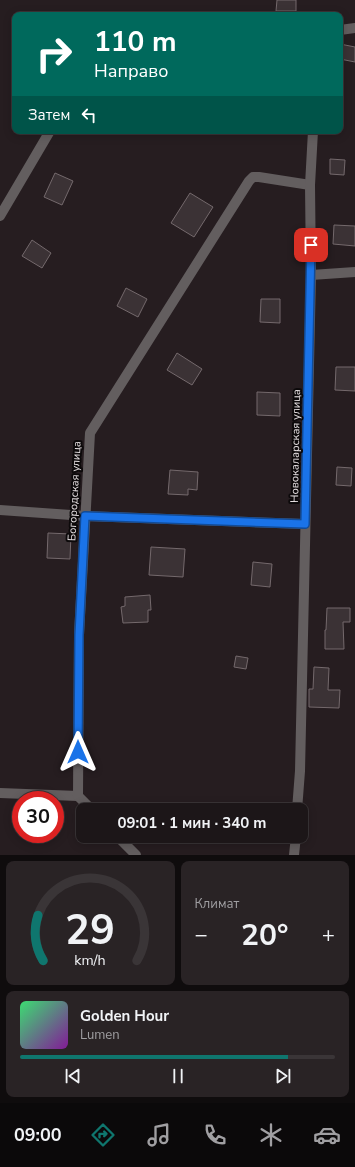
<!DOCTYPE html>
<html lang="ru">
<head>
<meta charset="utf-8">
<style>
	body { margin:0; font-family:"Nunito Sans",sans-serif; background:#292325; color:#f1f3f6; height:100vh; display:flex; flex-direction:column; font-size:15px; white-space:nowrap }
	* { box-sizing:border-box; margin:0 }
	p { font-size:13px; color:#a09fa2 }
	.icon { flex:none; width:22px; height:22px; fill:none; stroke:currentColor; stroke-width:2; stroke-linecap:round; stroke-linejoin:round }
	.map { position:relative; height:855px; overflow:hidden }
	.side { display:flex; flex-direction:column; gap:6px; padding:6px; background:#0f0c0d; flex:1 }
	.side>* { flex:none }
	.guide { position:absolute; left:12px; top:12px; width:331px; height:122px; border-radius:8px; box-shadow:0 2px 10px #0003,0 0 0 1px #3a3537; background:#00695c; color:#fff; overflow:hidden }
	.speed { position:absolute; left:12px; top:791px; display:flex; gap:8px; font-size:20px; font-weight:700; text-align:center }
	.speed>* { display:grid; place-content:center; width:52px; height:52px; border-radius:50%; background:#1c1618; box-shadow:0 2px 10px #0003,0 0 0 1px #3a3537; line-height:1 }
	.speed .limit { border:6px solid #d22; background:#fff; color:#111 }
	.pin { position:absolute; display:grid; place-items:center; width:34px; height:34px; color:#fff; margin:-17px; border-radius:8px; box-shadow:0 2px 6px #0006 }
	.me { position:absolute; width:44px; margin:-22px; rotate:0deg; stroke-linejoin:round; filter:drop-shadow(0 0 3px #0008) }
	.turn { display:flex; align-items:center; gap:14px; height:84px; padding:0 16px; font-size:18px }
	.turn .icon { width:52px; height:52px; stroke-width:2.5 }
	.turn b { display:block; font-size:28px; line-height:34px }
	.then { display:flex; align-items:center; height:38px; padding:0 16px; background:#0003; gap:8px; font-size:15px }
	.big { font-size:30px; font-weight:700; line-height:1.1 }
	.side .tile { flex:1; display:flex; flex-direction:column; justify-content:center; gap:6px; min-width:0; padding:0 14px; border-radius:8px; background:#292325 }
	.side .dial { align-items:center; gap:0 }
	.dial svg { height:104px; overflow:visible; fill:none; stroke:#3a3537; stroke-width:7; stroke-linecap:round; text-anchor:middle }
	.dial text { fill:#f1f3f6; stroke:none }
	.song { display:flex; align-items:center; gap:12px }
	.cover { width:48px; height:48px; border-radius:6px; background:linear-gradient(135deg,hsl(140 70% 55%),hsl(290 70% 35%)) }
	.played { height:4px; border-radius:2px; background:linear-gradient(90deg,#0f766e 85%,#3a3537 85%) }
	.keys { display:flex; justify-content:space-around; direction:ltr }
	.heat { display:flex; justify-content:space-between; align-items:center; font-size:22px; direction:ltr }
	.side .tiles { flex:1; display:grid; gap:6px; grid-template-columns:1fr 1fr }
	.tile:last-child { grid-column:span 2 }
	.trip { position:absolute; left:76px; top:803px; width:232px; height:40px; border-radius:8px; background:#1c1618; box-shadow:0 2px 10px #0003,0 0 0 1px #3a3537; font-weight:700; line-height:40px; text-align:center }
	.menu { display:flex; height:64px; justify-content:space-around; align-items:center; background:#0b090a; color:#a09fa2 }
	.menu .icon { width:28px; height:28px }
	.menu .active { color:#0f766e }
	.menu b { font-size:18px; color:#f1f3f6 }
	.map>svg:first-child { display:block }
</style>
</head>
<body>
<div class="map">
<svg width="355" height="855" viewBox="0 0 355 855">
	<rect width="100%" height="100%" fill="#261d20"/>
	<!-- building -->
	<g fill="#3b3235" stroke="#74696c">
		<polygon points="277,0 296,0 296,11 276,11"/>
		<polygon points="340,44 355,47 355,62 340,59"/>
		<polygon points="330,159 345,160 344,175 330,174"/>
		<polygon points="55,173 73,181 62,205 44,197"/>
		<polygon points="190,193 213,207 194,237 171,223"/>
		<polygon points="334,225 355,226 355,246 333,244"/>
		<polygon points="32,240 51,253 42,268 22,256"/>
		<polygon points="126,288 147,299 138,317 117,306"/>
		<polygon points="261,299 280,299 280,323 260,322"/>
		<polygon points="177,353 202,369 192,385 167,370"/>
		<polygon points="336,367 355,367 355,391 335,390"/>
		<polygon points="257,392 280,393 280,416 257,415"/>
		<polygon points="337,467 352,468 351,486 336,485"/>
		<polygon points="170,470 198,472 197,490 188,489 188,495 168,494"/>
		<polygon points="48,533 71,534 70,559 47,558"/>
		<polygon points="151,547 185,549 183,577 149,575"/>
		<polygon points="253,562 272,564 270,587 251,585"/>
		<polygon points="150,595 151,610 148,610 148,622 123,623 121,607 125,606 125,597"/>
		<polygon points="327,608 350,608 350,622 343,622 344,649 325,649 325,630 326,630"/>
		<polygon points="236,656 248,658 246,669 234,667"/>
		<polygon points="314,667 329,668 328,690 340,690 339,708 309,707 309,689 313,689"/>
	</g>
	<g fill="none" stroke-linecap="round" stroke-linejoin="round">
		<!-- minor -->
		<g stroke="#635e5f" stroke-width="10">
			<polyline points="340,30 355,28"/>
			<polyline points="0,216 50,131"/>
			<polyline points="311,275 355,272"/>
			<polyline points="0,510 85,516 305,524"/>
			<polyline points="0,793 78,796"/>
			<polyline points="92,810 78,796 79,635 90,433 249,181 253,177 259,177 310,185"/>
			<polyline points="297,810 300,771 311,275 310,185 313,131"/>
			<polyline points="117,836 136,855"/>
			<polyline points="294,855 296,836"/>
		</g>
	</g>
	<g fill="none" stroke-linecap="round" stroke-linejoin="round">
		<!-- route casing -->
		<g stroke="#114b97" stroke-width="10">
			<polyline id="route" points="78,752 79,635 85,516 305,524 311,245"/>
		</g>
		<!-- route -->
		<use href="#route" stroke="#1a73e8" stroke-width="7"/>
	</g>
	<g text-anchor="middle" stroke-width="4" stroke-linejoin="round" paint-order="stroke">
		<!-- street labels -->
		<g font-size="11" fill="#e6e0e2" stroke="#0c090a">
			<text transform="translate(295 446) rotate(-89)" y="4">Новокаларская улица</text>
			<text transform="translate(74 491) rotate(-87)" y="4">Богородская улица</text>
		</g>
	</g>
</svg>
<div class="speed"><div class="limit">30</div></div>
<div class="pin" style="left:311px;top:245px;background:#d93025"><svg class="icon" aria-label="arrive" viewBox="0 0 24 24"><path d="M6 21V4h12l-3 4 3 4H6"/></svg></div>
<svg class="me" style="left:78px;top:752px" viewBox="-20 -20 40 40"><path d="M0-17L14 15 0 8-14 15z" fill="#1a73e8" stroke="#fff" stroke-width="4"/></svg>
<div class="trip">09:01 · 1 мин · 340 m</div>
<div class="guide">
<div class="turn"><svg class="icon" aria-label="right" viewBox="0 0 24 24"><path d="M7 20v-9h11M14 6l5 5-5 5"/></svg><div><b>110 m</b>Направо</div></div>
<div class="then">Затем<svg class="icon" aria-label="left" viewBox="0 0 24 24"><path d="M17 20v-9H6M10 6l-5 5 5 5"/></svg></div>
</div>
</div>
<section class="side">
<div class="tiles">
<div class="tile dial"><svg viewBox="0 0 100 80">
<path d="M14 69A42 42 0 1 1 86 69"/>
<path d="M14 69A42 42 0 0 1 10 34" stroke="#0f766e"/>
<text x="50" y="56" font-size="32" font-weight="700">29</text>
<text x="50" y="72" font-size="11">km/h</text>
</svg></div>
<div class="tile"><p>Климат</p>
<div class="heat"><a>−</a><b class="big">20°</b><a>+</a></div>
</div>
<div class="tile">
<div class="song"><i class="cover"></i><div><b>Golden Hour</b><p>Lumen</p></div></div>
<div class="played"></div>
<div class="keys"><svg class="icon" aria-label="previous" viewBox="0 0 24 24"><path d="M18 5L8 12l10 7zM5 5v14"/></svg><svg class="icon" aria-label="pause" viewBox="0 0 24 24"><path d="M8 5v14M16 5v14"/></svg><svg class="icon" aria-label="next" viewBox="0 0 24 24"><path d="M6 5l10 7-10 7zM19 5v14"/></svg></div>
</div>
</div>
</section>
<nav class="menu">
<b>09:00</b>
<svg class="icon active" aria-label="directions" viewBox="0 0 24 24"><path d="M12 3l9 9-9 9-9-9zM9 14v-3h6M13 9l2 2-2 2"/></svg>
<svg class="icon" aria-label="music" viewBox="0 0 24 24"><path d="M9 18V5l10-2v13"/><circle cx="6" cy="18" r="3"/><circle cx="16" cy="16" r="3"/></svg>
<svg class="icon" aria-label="phone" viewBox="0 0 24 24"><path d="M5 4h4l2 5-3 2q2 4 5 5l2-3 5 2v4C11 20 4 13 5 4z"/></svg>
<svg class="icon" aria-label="climate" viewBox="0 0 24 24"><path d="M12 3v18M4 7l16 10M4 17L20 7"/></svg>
<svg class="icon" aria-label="car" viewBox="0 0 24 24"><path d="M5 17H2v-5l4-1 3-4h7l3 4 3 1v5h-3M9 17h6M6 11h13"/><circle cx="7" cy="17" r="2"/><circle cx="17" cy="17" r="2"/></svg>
</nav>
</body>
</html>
